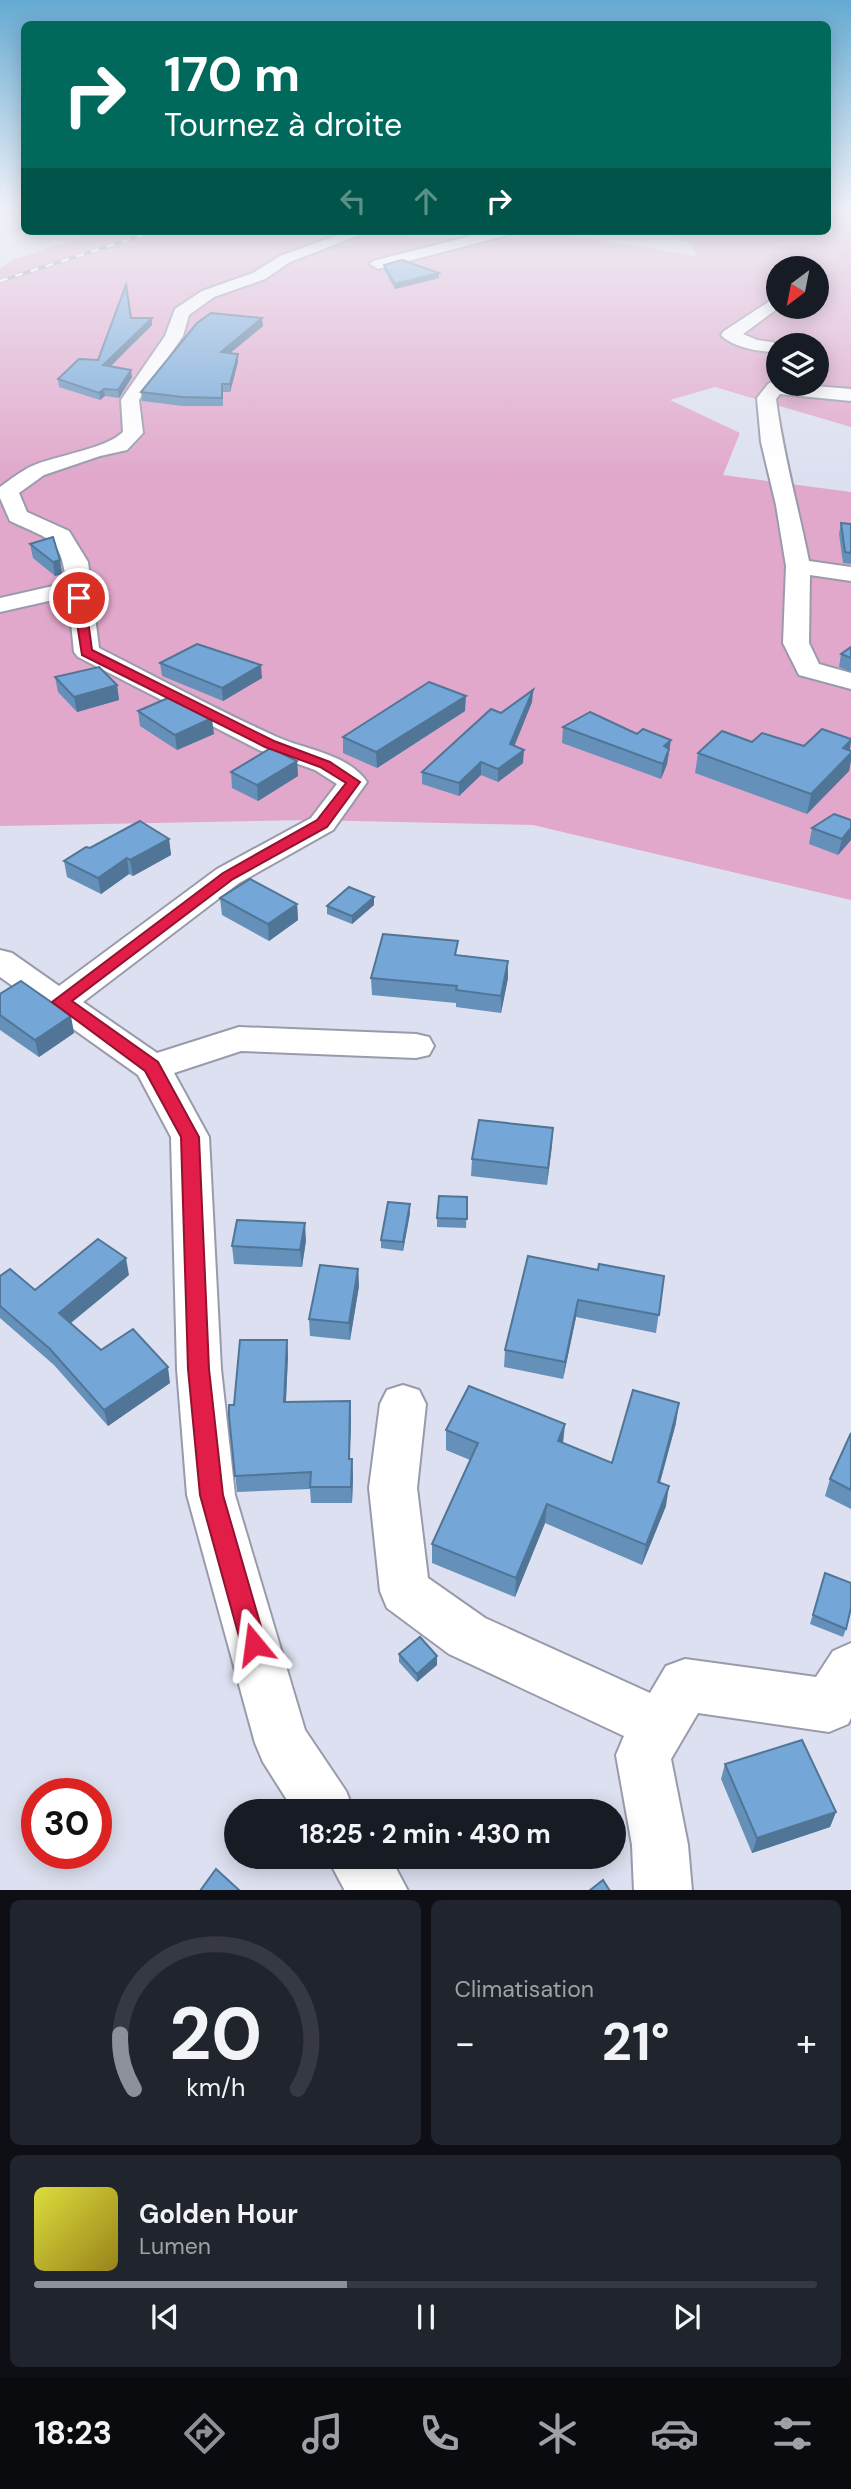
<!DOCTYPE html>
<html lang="fr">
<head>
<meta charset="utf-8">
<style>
	body { margin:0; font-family:"DM Sans",sans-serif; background:#20242c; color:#f1f3f6; height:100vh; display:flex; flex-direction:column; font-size:26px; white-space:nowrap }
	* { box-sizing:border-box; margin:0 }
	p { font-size:23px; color:#9ea1a6 }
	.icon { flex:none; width:38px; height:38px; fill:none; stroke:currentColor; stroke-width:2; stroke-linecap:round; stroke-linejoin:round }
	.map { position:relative; height:1890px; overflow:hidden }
	.side { display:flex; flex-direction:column; gap:10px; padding:10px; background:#0d0f14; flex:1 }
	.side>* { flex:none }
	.top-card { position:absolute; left:21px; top:21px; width:810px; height:214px; border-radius:10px; box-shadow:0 4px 18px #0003; background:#00695c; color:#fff; overflow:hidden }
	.needle { width:46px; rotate:212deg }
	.fabs { position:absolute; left:766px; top:256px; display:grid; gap:14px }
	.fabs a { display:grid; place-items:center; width:63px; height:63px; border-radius:50%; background:#171b24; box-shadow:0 4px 18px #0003; font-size:35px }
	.speed { position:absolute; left:21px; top:1778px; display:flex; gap:14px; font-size:35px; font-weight:700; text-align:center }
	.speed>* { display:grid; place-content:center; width:91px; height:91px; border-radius:50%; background:#171b24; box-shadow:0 4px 18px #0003; line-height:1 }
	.speed .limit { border:10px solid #d22; background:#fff; color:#111 }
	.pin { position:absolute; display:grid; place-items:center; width:60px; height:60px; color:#fff; margin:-30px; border:4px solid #fff; border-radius:50%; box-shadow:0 2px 7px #0007 }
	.me { position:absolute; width:77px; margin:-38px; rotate:344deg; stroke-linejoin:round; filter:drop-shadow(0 0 5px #0008) }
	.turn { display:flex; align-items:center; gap:24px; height:147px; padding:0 28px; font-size:32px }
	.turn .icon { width:91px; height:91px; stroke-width:2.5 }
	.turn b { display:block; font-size:49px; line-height:60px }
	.lanes { display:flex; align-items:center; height:66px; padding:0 28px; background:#0003; justify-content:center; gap:35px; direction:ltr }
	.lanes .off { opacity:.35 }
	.big { font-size:52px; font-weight:700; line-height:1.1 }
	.side .card { flex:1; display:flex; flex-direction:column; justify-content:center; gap:10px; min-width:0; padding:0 24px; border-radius:10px; background:#20242c }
	.side .dial { align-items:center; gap:0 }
	.dial svg { height:182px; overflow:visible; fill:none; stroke:#363941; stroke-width:7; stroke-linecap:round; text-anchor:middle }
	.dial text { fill:#f1f3f6; stroke:none }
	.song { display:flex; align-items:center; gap:21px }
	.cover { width:84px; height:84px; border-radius:10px; background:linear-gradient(135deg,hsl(60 70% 55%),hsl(50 70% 35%)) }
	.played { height:7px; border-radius:4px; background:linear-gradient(90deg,#8c9099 40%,#363941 40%) }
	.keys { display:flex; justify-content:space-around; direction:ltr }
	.heat { display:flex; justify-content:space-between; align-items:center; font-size:38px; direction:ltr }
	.side .tiles { flex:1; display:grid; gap:10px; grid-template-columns:1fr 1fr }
	.card:last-child { grid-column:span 2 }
	.trip { position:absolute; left:224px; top:1799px; width:402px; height:70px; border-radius:35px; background:#171b24; box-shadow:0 4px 18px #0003; font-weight:700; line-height:70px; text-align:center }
	.tabs { display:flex; height:112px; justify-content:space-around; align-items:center; background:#090b0e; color:#9ea1a6 }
	.tabs .icon { width:49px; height:49px }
	.tabs .on { color:#8c9099 }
	.tabs b { font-size:32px; color:#f1f3f6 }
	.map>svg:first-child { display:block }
</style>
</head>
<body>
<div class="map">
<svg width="851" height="1891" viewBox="0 0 851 1891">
	<rect width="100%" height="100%" fill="#dde0f0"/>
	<!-- green -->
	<path fill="#e1a8cb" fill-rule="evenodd" d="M828 210H851V427L715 387 670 400 740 433 723 475 851 492V900L533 825 309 820 0 826V269L14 259 81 238 79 231H399L410 237 523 239 518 231H543L696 256 690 243 663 231H828ZM779 268H817V306H779ZM779 345H817V383H779Z"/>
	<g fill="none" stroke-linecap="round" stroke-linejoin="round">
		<!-- street casing -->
		<g stroke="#999bab" stroke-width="4">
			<g id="street">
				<path d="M349 231H370L290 262 265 279 214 297 189 315 183 336 139 400 143 433 127 450 100 456 44 475 19 493 27 512 69 531 88 562 99 648C158 678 217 710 277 737 306 750 348 754 367 782L333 830 239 883 83 1002 157 1053 239 1027 416 1034 429 1037 434 1046 429 1055 416 1058 241 1051 174 1073 209 1137 221 1369 235 1495 305 1730 346 1791 354 1811H294L263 1762 255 1743 187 1495 177 1369 171 1137 138 1075 0 977V950L12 953 59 986 217 869 311 818 337 784 315 770 259 750 78 657 74 652 69 603 53 600 0 612V598L53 586 67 589C62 538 53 541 10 521L0 498V487C10 480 21 471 32 466 57 455 106 449 123 432L121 400 165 336 175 309 202 291 253 273 280 256Z"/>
				<polygon points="490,231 514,231 512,234 378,269 370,264 373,261"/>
				<path d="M779 295V306H781L743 334 757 340 785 344 779 345V353C760 351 735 349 721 335L724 331Z"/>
				<path d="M779 378V383L851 389V401L780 394 776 399C783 454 798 506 809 561L851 567V581L810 575 809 643 819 664 851 673V689L799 675 783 643 786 566 776 505 761 442 757 398 768 384Z"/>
				<polygon points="403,1385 419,1390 426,1404 417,1488 428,1578 485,1618 650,1693 666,1666 685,1659 816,1677 833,1651 851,1643 851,1718 848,1724 829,1732 698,1713 671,1759 688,1845 692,1891 634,1891 632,1845 616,1755 624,1736 449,1654 387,1608 380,1591 369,1488 380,1404 387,1390"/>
				<polygon points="327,1857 390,1857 408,1891 345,1891"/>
			</g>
		</g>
		<!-- street -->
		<use href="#street" fill="#fff" fill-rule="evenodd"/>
		<!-- rail casing -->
		<g stroke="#8e909c" stroke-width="3.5">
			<polyline id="rail" points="0,281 156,231"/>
		</g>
		<!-- rail -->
		<use href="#rail" stroke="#fff" stroke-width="2.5" stroke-dasharray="8" stroke-linecap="butt"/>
	</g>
	<!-- wall -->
	<g fill="#6490b9">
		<polygon points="384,265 439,273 439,278 395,289 384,270"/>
		<polygon points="131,318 152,325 110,366 132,377 119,398 105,396 100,400 59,387 58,379 98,360"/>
		<polygon points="263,326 230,353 238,354 238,362 230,392 223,392 223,406 183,406 142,401 141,392"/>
		<polygon points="841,523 851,524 851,564 843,563 839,534"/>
		<polygon points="30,544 60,560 62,574 55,576 33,558"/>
		<polygon points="851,647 851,672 839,667 841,654"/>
		<polygon points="160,663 262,678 223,701 162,676"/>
		<polygon points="55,677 117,685 119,700 77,712 58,692"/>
		<polygon points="533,690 532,702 514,746 523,763 498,782 481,775 459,796 422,784 422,772"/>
		<polygon points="138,711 214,734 177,750 140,726"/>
		<polygon points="465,711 377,768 343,753 343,737"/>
		<polygon points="563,727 670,755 668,756 667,764 661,779 562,743"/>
		<polygon points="851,739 850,751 851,751 851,760 849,771 807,814 695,773 698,753 752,742 804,746"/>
		<polygon points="297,761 298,776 258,801 232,788 231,772"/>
		<polygon points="851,820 851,840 838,855 809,844 812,828"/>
		<polygon points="169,839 171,855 133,876 129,874 101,894 67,877 64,861 90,848"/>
		<polygon points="220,898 297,904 298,920 269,941 222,915"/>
		<polygon points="374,905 352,924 327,914 327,906"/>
		<polygon points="458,956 508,961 508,978 501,1013 456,1007 456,1003 372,995 371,978"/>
		<polygon points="0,994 74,1033 39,1057 0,1030"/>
		<polygon points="553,1128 547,1185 471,1176 472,1159"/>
		<polygon points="467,1197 466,1228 437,1227 437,1218"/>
		<polygon points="410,1204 410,1213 403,1251 381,1248 381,1240"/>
		<polygon points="306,1240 302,1267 234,1264 232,1246"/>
		<polygon points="358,1269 359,1286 350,1340 310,1336 309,1319"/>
		<polygon points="598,1270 664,1276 656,1333 576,1317 563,1379 504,1367 505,1350"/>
		<polygon points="129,1275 71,1323 101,1350 170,1383 108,1426 54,1365 0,1318 0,1276 35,1290"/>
		<polygon points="287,1340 288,1356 286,1402 351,1417 350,1459 353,1476 352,1503 311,1503 310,1489 237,1492 229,1416 234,1405"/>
		<polygon points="676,1423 660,1482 666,1506 642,1565 545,1523 515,1597 432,1563 432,1544 470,1460 446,1450 446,1430 563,1443 612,1463"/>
		<polygon points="851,1433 851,1509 825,1496 830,1479"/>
		<polygon points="825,1573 846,1629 843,1637 810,1624"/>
		<polygon points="399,1654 437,1656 437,1665 417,1682 399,1662"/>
		<polygon points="725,1764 836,1812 830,1827 752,1853 721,1779"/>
	</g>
	<!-- shaded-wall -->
	<g fill="#517596">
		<polygon points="439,273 439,278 395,289 395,284"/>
		<polygon points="152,318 152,325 104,373 103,365"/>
		<polygon points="262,318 263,326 222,360 221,352"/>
		<polygon points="238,354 238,362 230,392 230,384"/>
		<polygon points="131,370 132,377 119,398 118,390"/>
		<polygon points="104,389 105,396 100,400 99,393"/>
		<polygon points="60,560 62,574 55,576 53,562"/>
		<polygon points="261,665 262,678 223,701 222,688"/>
		<polygon points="117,685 119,700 77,712 74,697"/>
		<polygon points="533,690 532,702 510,757 510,744"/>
		<polygon points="466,696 465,711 377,768 376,752"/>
		<polygon points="212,718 214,734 177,750 175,735"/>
		<polygon points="671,740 667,764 661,779 664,746"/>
		<polygon points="851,740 849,755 851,753 851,760 849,771 807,814 811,794 843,748"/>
		<polygon points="524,750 523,763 498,782 498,769"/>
		<polygon points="297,761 298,776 258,801 257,785"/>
		<polygon points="481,762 481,775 459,796 459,783"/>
		<polygon points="851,828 851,840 838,855 842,839"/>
		<polygon points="169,839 171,855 133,876 130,860"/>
		<polygon points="127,858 129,874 101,894 98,878"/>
		<polygon points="374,897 374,905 352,924 352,916"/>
		<polygon points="297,904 298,920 269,941 268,924"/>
		<polygon points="508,961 508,978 501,1013 501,996"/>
		<polygon points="71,1016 74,1033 39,1057 35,1040"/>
		<polygon points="553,1128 552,1146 547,1185 548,1168"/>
		<polygon points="410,1204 410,1213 403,1251 403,1242"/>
		<polygon points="305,1223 306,1240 302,1267 300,1250"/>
		<polygon points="126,1258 129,1275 63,1329 59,1313"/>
		<polygon points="358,1269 359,1286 350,1340 349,1323"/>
		<polygon points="578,1300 576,1317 563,1379 565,1362"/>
		<polygon points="287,1340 288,1356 285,1418 284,1402"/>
		<polygon points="168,1367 170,1383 108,1426 104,1410"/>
		<polygon points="350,1401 351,1417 349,1475 349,1459"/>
		<polygon points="679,1403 676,1423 655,1501 658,1482"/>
		<polygon points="565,1424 563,1444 558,1441"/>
		<polygon points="352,1459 353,1476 352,1503 351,1487"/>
		<polygon points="669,1486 666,1506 642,1565 646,1545"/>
		<polygon points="547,1504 545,1523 515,1597 516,1578"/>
		<polygon points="437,1656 437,1665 417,1682 417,1674"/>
		<polygon points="836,1812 830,1827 752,1853 757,1838"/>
	</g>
	<!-- building -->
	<g fill="#74a7d7" stroke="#517596" stroke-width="2">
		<polygon points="402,260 439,273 395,284 384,265"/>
		<polygon points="126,285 131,318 152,318 103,365 131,370 118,390 104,389 99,393 58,379 79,359 98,360"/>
		<polygon points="211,313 262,318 221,352 238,354 230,384 222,384 222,398 182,397 141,392 197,323"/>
		<polygon points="841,523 851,524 851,553 845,552"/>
		<polygon points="53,537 60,560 53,562 30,544"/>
		<polygon points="197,644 261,665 222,688 160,663"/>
		<polygon points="851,647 851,658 841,654"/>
		<polygon points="99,667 117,685 74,697 55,677"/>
		<polygon points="429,682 466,696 376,752 343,737"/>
		<polygon points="533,690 510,744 524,750 498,769 481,762 459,783 422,772 491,709 501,713"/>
		<polygon points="175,695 212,718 175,735 138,711"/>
		<polygon points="590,712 637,734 643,729 671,740 664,746 669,749 663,764 563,727"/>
		<polygon points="822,729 851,739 851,740 843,748 851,751 851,753 811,794 698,753 722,731 752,742 762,733 804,746"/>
		<polygon points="271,748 297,761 257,785 231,772"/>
		<polygon points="834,814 851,820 851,828 842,839 812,828"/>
		<polygon points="140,821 169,839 130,860 127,858 98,878 64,861 86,847 90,848"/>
		<polygon points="250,879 297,904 268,924 220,898"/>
		<polygon points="349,887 374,897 352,916 327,906"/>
		<polygon points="383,934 458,941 455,955 508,961 501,996 456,990 457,986 371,978"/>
		<polygon points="21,981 71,1016 35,1040 0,1015 0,994"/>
		<polygon points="479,1120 553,1128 548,1168 472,1159"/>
		<polygon points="439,1196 467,1197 467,1219 437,1218"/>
		<polygon points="388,1202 410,1204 403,1242 381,1240"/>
		<polygon points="237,1220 305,1223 300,1250 232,1246"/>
		<polygon points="98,1239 126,1258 59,1313 101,1350 133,1329 168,1367 104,1410 50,1349 0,1306 0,1276 10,1269 35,1290"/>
		<polygon points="528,1256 598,1270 599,1264 664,1276 659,1315 578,1300 565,1362 505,1350"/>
		<polygon points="320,1265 358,1269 349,1323 309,1319"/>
		<polygon points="240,1340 287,1340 284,1402 350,1401 349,1459 352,1459 351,1487 310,1487 311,1472 235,1476 229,1416 229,1405 234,1405"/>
		<polygon points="469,1386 565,1424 558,1441 612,1463 633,1390 679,1403 658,1482 669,1486 646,1545 547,1504 516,1578 432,1544 478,1443 446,1430"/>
		<polygon points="851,1433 851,1490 830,1479"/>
		<polygon points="825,1573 851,1583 851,1608 846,1629 813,1615"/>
		<polygon points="420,1637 437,1656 417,1674 399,1654"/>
		<polygon points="802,1740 836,1812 757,1838 725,1764"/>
		<polygon points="216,1869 240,1891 200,1891"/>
		<polygon points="603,1880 610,1891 589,1891"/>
	</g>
	<!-- sky -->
	<linearGradient id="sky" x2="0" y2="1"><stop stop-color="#65aad2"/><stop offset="0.44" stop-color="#f0f1f8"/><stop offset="1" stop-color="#f0f1f8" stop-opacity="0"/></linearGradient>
	<rect width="851" height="475" fill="url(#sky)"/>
	<!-- route -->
	<polygon fill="#e11d48" stroke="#92132f" stroke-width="2" points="79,595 85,598 92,650 274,741 330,762 360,782 327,827 233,879 72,1001 158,1062 199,1137 209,1369 223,1495 266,1644 262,1652 254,1656 245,1652 241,1644 200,1495 188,1369 181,1137 145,1071 52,1002 223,873 317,820 346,783 320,767 265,747 82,655 73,598"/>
</svg>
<div class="fabs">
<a><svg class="needle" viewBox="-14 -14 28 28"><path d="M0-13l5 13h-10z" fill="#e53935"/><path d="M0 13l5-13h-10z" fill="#9ea1a6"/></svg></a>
<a><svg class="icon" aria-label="layers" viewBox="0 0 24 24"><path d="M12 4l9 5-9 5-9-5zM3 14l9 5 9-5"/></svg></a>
</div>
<div class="speed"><div class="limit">30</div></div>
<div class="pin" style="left:79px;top:598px;background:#d93025"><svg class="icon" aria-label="arrive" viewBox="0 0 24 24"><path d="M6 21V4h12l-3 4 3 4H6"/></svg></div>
<svg class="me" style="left:254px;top:1644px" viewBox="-20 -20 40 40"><path d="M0-17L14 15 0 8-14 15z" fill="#e11d48" stroke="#fff" stroke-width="4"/></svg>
<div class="trip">18:25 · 2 min · 430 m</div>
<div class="top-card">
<div class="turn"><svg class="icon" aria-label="right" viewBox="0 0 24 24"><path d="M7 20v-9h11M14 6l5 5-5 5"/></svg><div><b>170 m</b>Tournez à droite</div></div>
<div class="lanes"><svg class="icon off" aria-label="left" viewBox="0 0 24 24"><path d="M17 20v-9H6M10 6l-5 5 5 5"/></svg><svg class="icon off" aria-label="ahead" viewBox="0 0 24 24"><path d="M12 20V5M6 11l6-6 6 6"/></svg><svg class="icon" aria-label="right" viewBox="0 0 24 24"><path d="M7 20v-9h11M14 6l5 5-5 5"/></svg></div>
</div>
</div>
<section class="side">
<div class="tiles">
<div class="card dial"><svg viewBox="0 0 100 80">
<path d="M14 69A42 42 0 1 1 86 69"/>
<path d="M14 69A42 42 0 0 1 8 45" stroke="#8c9099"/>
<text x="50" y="56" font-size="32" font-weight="700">20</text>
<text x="50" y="72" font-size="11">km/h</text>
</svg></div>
<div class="card"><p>Climatisation</p>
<div class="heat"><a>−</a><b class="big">21°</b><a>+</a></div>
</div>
<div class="card">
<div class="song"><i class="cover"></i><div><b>Golden Hour</b><p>Lumen</p></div></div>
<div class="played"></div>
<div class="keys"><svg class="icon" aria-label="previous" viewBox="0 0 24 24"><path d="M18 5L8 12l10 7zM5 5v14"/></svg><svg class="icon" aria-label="pause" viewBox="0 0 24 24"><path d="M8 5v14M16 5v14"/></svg><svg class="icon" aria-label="next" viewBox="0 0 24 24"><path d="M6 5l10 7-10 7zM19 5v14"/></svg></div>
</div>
</div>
</section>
<nav class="tabs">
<b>18:23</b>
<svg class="icon on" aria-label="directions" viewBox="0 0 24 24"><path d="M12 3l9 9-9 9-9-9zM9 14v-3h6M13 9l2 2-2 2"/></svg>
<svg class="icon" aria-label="music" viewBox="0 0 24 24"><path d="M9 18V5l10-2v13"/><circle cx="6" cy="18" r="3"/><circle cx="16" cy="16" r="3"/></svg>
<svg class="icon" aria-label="phone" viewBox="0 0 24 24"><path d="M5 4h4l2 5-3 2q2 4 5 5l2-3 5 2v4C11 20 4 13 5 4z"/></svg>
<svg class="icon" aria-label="climate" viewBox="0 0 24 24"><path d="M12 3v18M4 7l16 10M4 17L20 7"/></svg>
<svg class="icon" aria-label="car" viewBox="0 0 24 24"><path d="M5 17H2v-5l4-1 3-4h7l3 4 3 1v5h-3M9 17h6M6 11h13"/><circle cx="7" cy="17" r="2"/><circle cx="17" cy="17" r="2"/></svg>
<svg class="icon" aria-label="filters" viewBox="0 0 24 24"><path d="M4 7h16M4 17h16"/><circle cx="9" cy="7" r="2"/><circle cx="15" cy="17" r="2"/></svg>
</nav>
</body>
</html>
